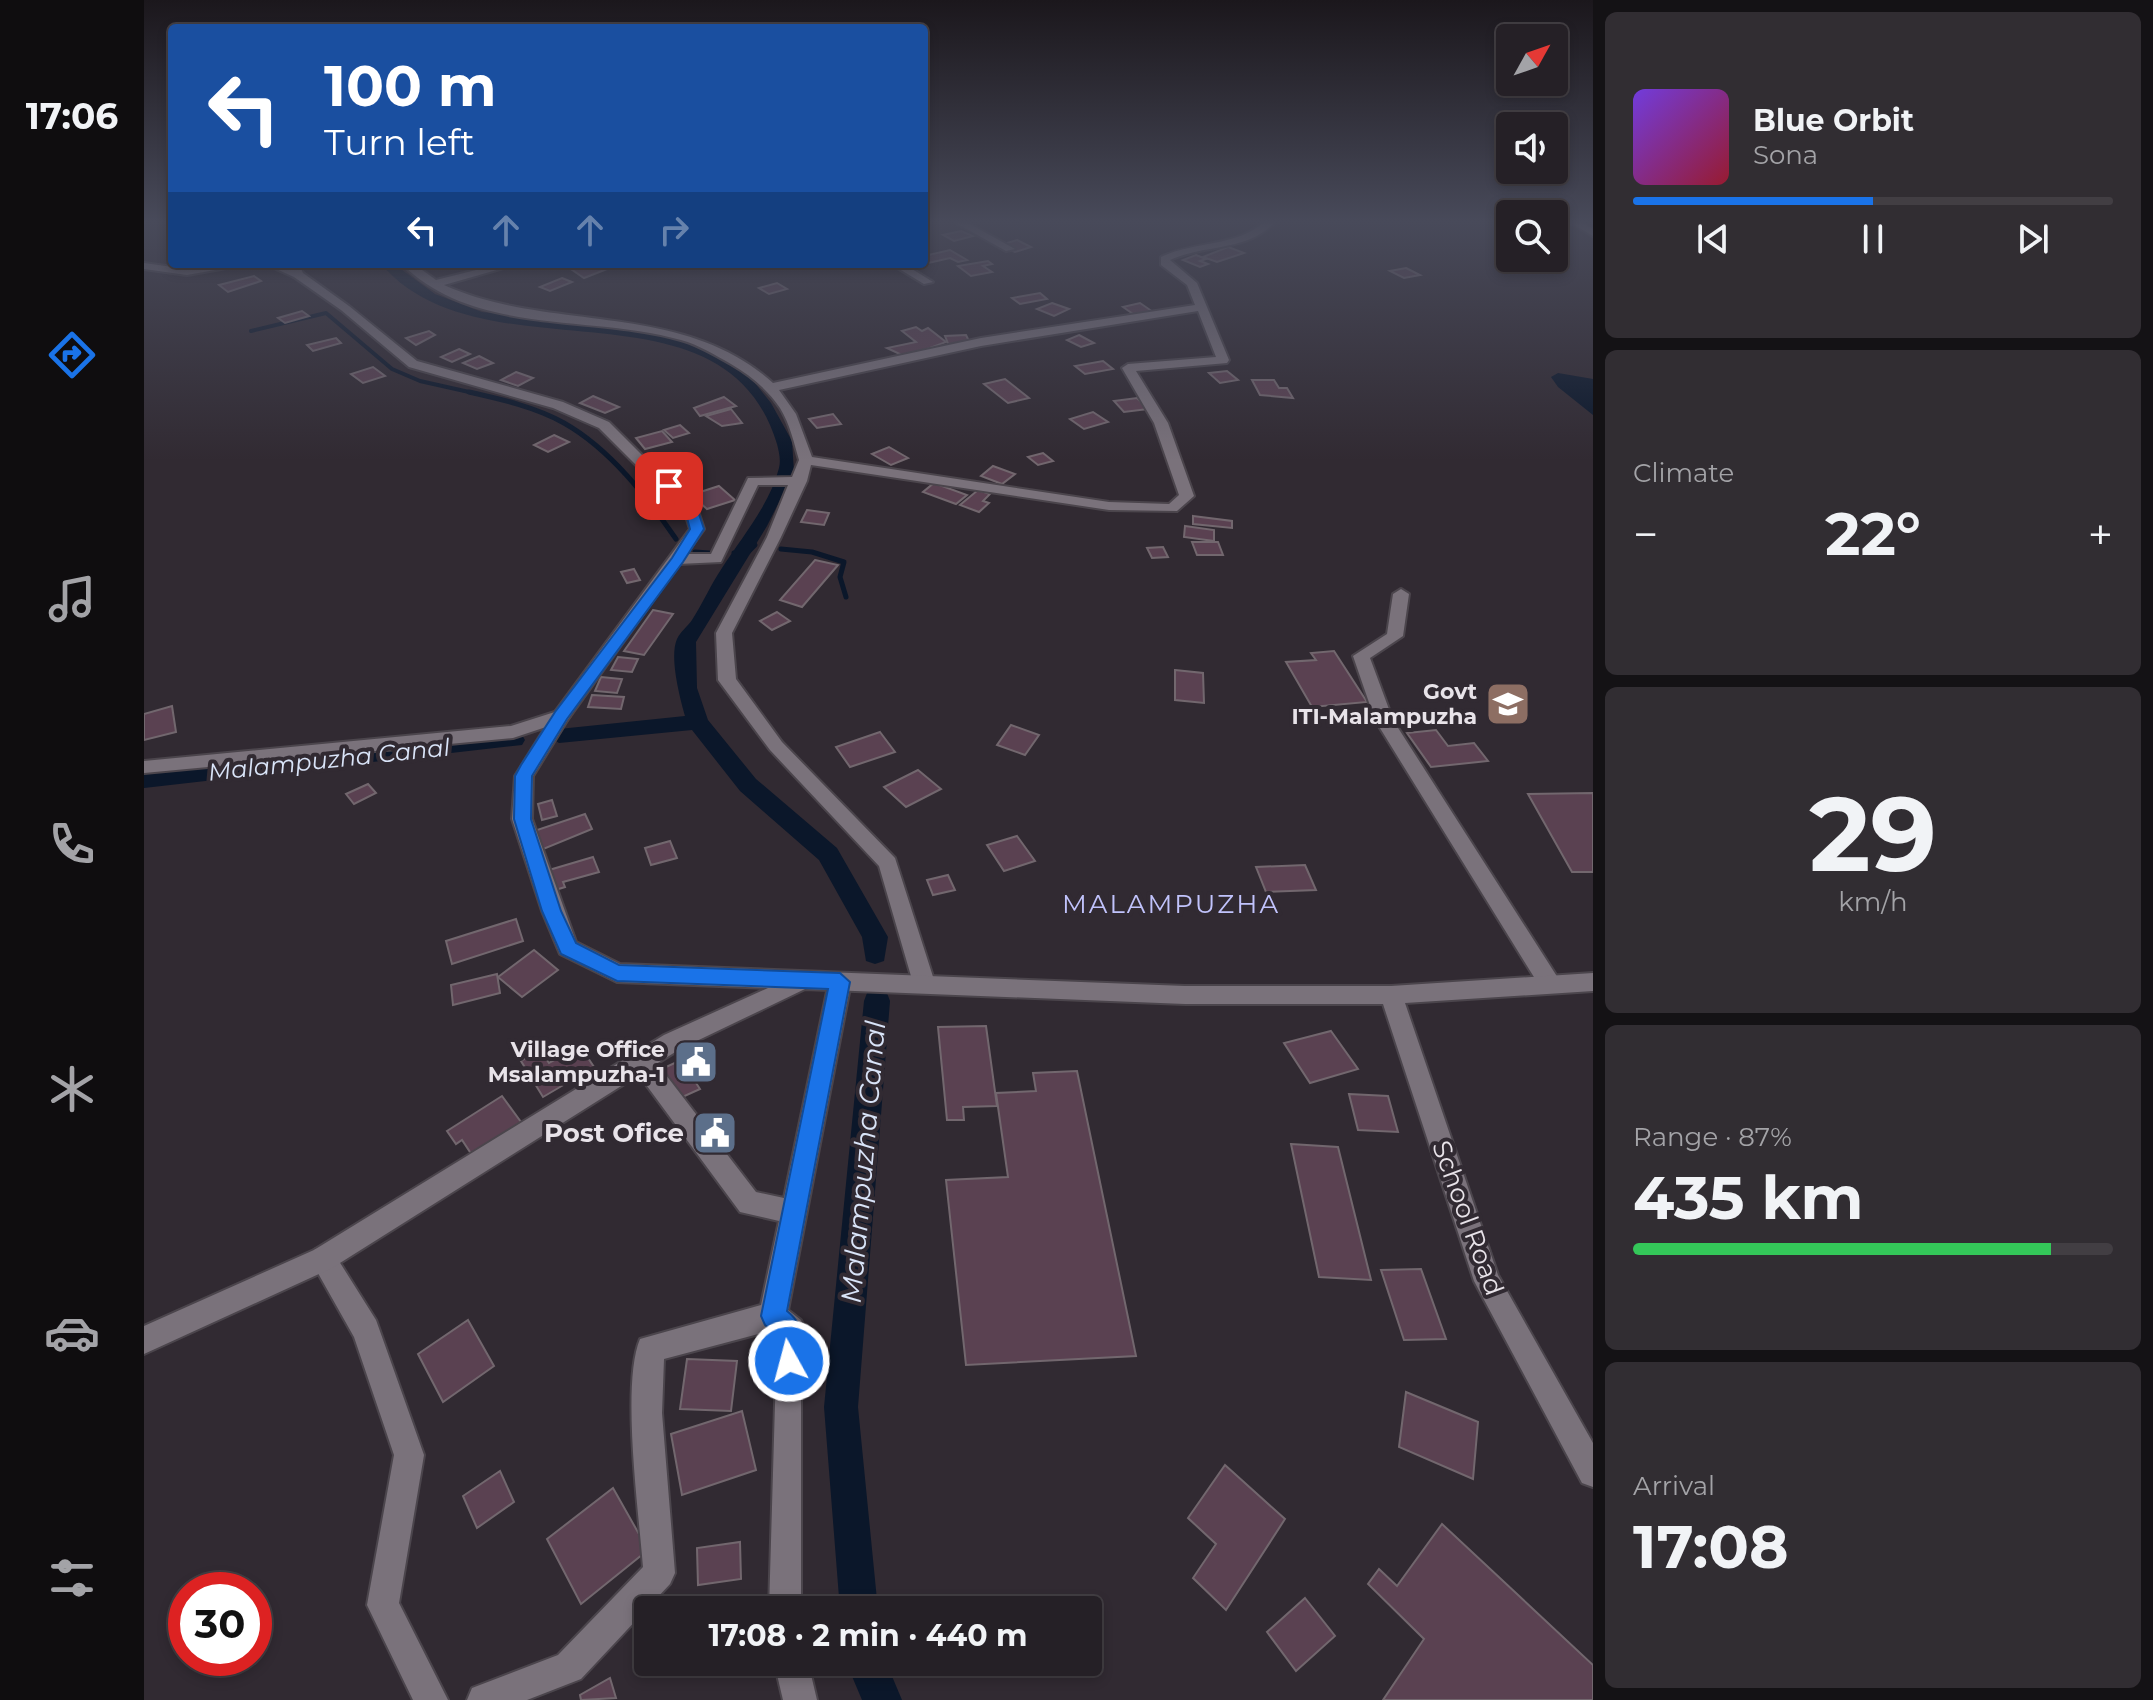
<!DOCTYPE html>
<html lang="en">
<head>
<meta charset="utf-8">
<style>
	body { margin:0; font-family:Montserrat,sans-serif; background:#312d32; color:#f1f3f6; height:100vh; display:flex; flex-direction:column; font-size:30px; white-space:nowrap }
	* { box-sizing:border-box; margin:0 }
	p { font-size:26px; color:#a3a3a7 }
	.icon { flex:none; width:44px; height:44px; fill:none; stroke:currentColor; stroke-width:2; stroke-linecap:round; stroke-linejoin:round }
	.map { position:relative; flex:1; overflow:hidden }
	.details { display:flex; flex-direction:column; gap:12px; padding:12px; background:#141215; width:560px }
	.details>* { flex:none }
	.banner { position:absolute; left:24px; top:24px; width:760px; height:244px; border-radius:8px; box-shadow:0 4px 12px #0003,0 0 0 2px #423e43; background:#1a4fa0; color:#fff; overflow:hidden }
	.needle { width:52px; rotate:50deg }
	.controls { position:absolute; left:1352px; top:24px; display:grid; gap:16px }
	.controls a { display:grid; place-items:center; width:72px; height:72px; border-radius:8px; background:#252026; box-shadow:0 4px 12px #0003,0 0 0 2px #423e43; font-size:40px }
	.speed { position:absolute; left:24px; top:1572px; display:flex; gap:16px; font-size:40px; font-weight:700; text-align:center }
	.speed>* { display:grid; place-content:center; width:104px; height:104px; border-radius:50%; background:#252026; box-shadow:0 4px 12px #0003,0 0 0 2px #423e43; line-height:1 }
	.speed .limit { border:12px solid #d22; background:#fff; color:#111 }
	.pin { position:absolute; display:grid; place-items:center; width:68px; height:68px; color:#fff; margin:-34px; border-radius:16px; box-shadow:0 4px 12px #0006 }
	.me { position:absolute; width:88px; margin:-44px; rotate:353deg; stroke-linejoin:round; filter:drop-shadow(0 0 6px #0008) }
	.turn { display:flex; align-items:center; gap:28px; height:168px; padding:0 24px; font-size:36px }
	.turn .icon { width:104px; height:104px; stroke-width:2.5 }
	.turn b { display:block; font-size:56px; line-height:68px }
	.lanes { display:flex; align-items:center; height:76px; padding:0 24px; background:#0003; justify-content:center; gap:40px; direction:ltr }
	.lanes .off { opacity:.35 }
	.big { font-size:60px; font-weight:700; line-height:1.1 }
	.details .tile { flex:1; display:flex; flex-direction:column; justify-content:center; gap:12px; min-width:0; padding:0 28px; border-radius:12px; background:#312d32 }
	.details .dial { align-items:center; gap:0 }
	.dial b { font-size:104px; line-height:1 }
	.song { display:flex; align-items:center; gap:24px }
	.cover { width:96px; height:96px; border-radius:12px; background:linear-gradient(135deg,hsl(260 70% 55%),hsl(350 70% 35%)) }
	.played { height:8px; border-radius:4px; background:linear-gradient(90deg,#1a73e8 50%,#423e43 50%) }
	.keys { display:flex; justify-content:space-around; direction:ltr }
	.heat { display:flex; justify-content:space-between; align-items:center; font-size:44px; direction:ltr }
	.charge { height:12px; border-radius:6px; background:linear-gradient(90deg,#34c759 87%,#423e43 0) }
	.trip { position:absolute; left:490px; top:1596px; width:468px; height:80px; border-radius:8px; background:#252026; box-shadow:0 4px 12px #0003,0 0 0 2px #423e43; font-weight:700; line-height:80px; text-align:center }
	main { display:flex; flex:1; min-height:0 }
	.tab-bar { display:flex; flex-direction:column; width:144px; justify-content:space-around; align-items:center; background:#0f0d0f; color:#a3a3a7 }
	.tab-bar .icon { width:56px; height:56px }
	.tab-bar .selected { color:#1a73e8 }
	.tab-bar b { font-size:36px; color:#f1f3f6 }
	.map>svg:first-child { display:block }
</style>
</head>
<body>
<main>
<nav class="tab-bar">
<b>17:06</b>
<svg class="icon selected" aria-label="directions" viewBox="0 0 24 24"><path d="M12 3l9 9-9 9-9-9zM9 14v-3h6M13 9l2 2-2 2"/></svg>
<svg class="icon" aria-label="music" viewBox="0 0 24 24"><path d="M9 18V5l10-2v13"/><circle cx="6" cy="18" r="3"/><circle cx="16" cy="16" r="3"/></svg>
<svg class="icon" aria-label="phone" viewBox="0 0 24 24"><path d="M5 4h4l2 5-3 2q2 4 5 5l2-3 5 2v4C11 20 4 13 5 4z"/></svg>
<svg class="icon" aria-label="climate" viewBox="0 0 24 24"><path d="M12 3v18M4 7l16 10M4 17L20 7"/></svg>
<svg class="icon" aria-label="car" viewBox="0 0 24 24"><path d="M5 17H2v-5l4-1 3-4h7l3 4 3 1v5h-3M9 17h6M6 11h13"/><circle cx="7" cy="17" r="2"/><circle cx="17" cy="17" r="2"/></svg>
<svg class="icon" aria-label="filters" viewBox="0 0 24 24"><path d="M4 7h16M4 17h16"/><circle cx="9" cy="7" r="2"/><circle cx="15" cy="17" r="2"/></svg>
</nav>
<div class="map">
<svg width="1449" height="1700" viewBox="0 0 1449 1700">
	<rect width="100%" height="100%" fill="#312a32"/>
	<!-- water -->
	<polygon fill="#0b172a" points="1414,373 1449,379 1449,415 1414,387 1407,377"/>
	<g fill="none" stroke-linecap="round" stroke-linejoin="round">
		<!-- stream-far1 -->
		<polyline stroke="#0b172a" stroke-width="4" points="107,331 182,313 248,369 276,381 334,394"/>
		<!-- stream -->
		<g stroke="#0b172a" stroke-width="5">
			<path d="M325 392C356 399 392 407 420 423 466 449 503 497 532 539"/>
			<polyline points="637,549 668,552 700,562 696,577 702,597"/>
			<polyline points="551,552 565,553"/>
			<polyline points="590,553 604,552 611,545"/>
		</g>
		<!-- canal -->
		<g fill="#0b172a" fill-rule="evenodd">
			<path d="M237 264H250L291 294 338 312 493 329 536 338 572 351 602 372 627 403 648 441 650 472 623 526 552 642 553 688 564 720 612 779 693 848 744 937 740 961 731 964 722 961 718 937 675 860 596 791 548 730 415 743 404 736 415 729 541 716C536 698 525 657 533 639 536 632 544 626 548 620 559 603 567 584 578 568 598 537 626 504 635 468 637 460 635 452 633 444 580 269 339 383 237 264Z"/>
			<polygon points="370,733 378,735 381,740 378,745 0,788 0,772"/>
			<polygon points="733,990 743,993 746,1001 714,1407 734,1610 696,1610 680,1407 720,1001 723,993"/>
			<polygon points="702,1662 742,1662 758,1700 718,1700"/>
		</g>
	</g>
	<!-- building -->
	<g fill="#5a4151" stroke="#72676e" stroke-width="2">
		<polygon points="817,231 829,236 810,241 799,235"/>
		<polygon points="873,240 887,247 871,252 856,245"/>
		<polygon points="1084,247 1100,253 1073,262 1059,257"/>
		<polygon points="806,250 823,260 814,262 806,258 776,265 775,264 780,264 780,256"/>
		<polygon points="1052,255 1062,259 1056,261 1064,264 1056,267 1039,260"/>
		<polygon points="844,261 848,264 839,266 848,272 827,276 814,266"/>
		<polygon points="442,264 449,264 463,269 440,278 427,269"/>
		<polygon points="1262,268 1276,275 1260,278 1246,271"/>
		<polygon points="110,276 117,281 84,292 75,285"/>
		<polygon points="418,278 428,282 406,291 396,287"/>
		<polygon points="633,283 643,289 625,294 615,288"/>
		<polygon points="896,293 903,299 876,304 868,298"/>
		<polygon points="908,303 925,309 910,316 893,309"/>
		<polygon points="996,303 1009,312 992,316 979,307"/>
		<polygon points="158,311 165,316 141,323 134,318"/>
		<polygon points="772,327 778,331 784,328 802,342 762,357 743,348 772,342 758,331"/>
		<polygon points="285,331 291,335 272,345 262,338"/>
		<polygon points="822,335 827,345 805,346 801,336"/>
		<polygon points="935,335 950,343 937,347 923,340"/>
		<polygon points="192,338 197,343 169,351 163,345"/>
		<polygon points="315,349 326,354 308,362 297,357"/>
		<polygon points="335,356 349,363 333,369 319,363"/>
		<polygon points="959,361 969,369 941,374 931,366"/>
		<polygon points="229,367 241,376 219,383 207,374"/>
		<polygon points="1083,371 1094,380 1076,383 1065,373"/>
		<polygon points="372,372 389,378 374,386 357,380"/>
		<polygon points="861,379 885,398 864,403 840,384"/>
		<polygon points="1108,380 1130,380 1135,388 1143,388 1149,398 1116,395"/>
		<polygon points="449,396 475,407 461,413 436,403"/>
		<polygon points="580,397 592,406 556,416 550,408"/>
		<polygon points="993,398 1004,409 980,412 970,401"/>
		<polygon points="587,409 598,423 578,426 562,416"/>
		<polygon points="949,412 964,422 940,429 926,419"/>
		<polygon points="689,414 697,424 673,428 665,419"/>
		<polygon points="536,425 545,433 529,438 520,430"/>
		<polygon points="518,431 528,442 501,449 492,438"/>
		<polygon points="410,435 425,442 404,452 390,445"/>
		<polygon points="745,447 764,458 747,465 728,454"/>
		<polygon points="899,453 909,461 894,465 884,457"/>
		<polygon points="849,466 871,474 858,484 837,476"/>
		<polygon points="790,483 823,495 812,504 779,492"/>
		<polygon points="575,486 591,500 563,509 547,495"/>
		<polygon points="834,490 846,494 839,501 845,503 835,512 816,505"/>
		<polygon points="663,510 685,513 680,525 657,522"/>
		<polygon points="1049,516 1088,521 1088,528 1049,524"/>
		<polygon points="1041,526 1070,530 1070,541 1040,537"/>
		<polygon points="1048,542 1074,542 1079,555 1053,555"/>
		<polygon points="1019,547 1024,557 1008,558 1003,548"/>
		<polygon points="671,560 694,565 658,607 636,600"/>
		<polygon points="490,569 496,580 483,583 477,572"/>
		<polygon points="509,610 529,614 500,655 480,651"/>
		<polygon points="633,612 646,621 628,630 616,621"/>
		<polygon points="1190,651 1223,702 1168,707 1142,662 1172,660 1167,653"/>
		<polygon points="474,657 494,659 488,672 467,670"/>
		<polygon points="1031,670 1059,673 1060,703 1031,700"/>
		<polygon points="457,677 478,679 473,693 451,691"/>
		<polygon points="448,695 480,697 477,709 444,707"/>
		<polygon points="28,706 32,732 0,740 0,714"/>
		<polygon points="867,725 895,735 881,755 853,745"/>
		<polygon points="1292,730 1304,746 1330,743 1344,761 1287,767 1263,733"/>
		<polygon points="736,732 751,752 706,767 692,747"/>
		<polygon points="774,770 797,789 762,807 740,787"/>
		<polygon points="224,784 232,793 210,804 202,794"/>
		<polygon points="1449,793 1449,872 1428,872 1384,794"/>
		<polygon points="408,800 413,816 398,820 394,804"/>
		<polygon points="441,814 448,829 392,852 384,833"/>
		<polygon points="873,836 891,861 860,871 843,845"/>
		<polygon points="526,841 533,858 507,865 501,848"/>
		<polygon points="449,857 455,872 419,882 421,887 402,893 395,873"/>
		<polygon points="1161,865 1172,890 1122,892 1112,867"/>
		<polygon points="804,875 811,890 789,895 783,880"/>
		<polygon points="372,919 379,941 308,964 302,941"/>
		<polygon points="390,950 414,970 378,997 354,977"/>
		<polygon points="353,974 356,993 309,1005 307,985"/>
		<polygon points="842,1026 853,1106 819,1107 820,1120 803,1120 794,1027"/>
		<polygon points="1187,1031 1214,1069 1166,1083 1140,1043"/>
		<polygon points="436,1046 450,1067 399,1097 377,1061 396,1050 405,1063"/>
		<polygon points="554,1054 563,1066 549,1071 539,1058"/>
		<polygon points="537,1060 556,1089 523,1104 507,1074"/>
		<polygon points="933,1071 992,1356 822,1365 802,1180 864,1177 852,1093 892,1091 889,1073"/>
		<polygon points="1205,1094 1244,1096 1254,1132 1214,1130"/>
		<polygon points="358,1096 377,1122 328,1155 318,1140 312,1144 303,1131"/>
		<polygon points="570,1122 581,1134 561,1144 555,1126"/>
		<polygon points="1147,1144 1194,1147 1227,1280 1175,1277"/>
		<polygon points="1277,1269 1302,1339 1260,1340 1237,1270"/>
		<polygon points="324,1320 350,1366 299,1402 274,1354"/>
		<polygon points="543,1359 593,1361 587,1411 536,1409"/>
		<polygon points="1262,1392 1334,1422 1329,1479 1255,1447"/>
		<polygon points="598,1411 612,1470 538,1495 527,1434"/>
		<polygon points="1081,1465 1141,1519 1082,1610 1049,1578 1072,1544 1044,1518"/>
		<polygon points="356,1471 370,1502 333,1528 319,1496"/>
		<polygon points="469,1488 504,1550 437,1604 403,1539"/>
		<polygon points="1298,1524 1449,1665 1449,1700 1239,1700 1280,1639 1224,1584 1235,1569 1253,1586"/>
		<polygon points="596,1542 597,1579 554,1585 553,1548"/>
		<polygon points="1161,1598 1191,1636 1152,1671 1123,1632"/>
		<polygon points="466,1678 472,1698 437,1700 436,1695"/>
	</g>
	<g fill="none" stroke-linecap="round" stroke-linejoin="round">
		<!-- street casing -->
		<g stroke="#4b454c" stroke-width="4">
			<g id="street">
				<polygon points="812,223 824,223 871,249 862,251"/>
				<path d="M1119 223H1130C1102 252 1060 244 1026 260L1053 283 1085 360 1083 363 992 371 1024 423 1050 496 1033 511 965 510 667 465 663 481 637 537 588 633 592 679 638 742 751 858 791 983 788 989 780 992 772 989 769 983 735 866 626 750 574 680 572 633 623 537 644 485H614L577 562 534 564 526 559 534 554H567L604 478 648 477 655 460C650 443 646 424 636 408 624 390 606 375 587 364 571 355 555 345 537 340 447 314 330 336 258 264H270L292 280 356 264H374L300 285C406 333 537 300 629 383L837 338 1051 305 1043 285 1017 265V257C1050 241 1091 247 1119 223ZM1054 311 1072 357 984 364 978 368 1010 423 1035 495 1025 504 965 502 668 457 652 414 635 390 837 346Z"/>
				<polygon points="0,263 43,269 105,264 43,275 0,269"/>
				<polygon points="121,264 135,264 159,275 150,277"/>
				<polygon points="747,264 760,264 789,282 780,284"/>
				<polygon points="1257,589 1265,594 1259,636 1226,658 1249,720 1414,978 1417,984 1414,990 1406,993 1398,990 1231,720 1209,656 1243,634 1249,594"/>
				<polygon points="417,710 423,712 426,716 423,720 369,738 0,773 0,761 367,726"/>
				<path d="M696 973 704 976 707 982 644 1310 657 1320 661 1330 657 1392V1610H625L633 1336 626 1331 520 1359 518 1413 531 1573 526 1584 437 1679 383 1700H323L328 1688 414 1655 499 1567C495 1514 477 1384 496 1339L617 1305 635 1221 596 1212 489 1067 485 1060 489 1053 497 1050 505 1053 612 1192 640 1198 685 982 688 976Z"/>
				<polygon points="179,1246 188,1250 232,1320 280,1455 255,1603 304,1700 269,1700 223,1605 250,1455 210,1337 166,1259 170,1250"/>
				<polygon points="630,1662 664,1662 673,1700 639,1700"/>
			</g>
		</g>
		<!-- secondary casing -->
		<g stroke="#4b454c" stroke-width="4">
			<g id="secondary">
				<polygon points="1427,223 1439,223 1449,229 1449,236"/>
				<polygon points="145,264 155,264 159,273 205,306 273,361 419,402 465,422 509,466 550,499 560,529 424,719 389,776 388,819 432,942 476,964 1041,986 1247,986 1449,973 1449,991 1261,1003 1354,1275 1449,1443 1449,1487 1438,1483 1330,1281 1239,1004 1041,1004 661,989 536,1049 188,1268 0,1354 0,1326 170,1250 520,1035 624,988 473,982 416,954 398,911 368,819 371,776 411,712 546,529 538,504 499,472 455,428 409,408 265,367 197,310 150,277"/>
			</g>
		</g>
		<!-- street -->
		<use href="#street" fill="#7a727b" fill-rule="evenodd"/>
		<!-- secondary -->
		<use href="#secondary" fill="#7a727b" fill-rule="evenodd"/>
	</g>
	<!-- sky -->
	<linearGradient id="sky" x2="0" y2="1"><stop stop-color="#1b171c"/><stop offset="0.48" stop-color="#484a5a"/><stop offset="1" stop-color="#484a5a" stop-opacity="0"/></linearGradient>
	<rect width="1449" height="461" fill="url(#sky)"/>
	<!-- route -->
	<path fill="#1a73e8" stroke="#114b97" stroke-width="2" d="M520 483C545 480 554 510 560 529L539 562 423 719 388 776 387 819 417 911 432 943 475 965 696 973 706 982 643 1311C662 1326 663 1347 654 1370L645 1374 636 1370 632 1361 634 1336 621 1325 617 1316 684 989 473 981 417 954 398 911 370 819 371 776 377 765 411 712 528 558 546 529 539 503 520 488Z"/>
	<!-- icons -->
	<defs>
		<g id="university-square" transform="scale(2.3)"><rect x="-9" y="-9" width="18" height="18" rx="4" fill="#8d6e63" stroke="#312a32"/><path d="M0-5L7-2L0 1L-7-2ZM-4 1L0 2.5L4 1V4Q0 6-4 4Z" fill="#fff"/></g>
		<g id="civic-square" transform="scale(2.3)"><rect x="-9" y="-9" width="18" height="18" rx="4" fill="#5c6f8a" stroke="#312a32"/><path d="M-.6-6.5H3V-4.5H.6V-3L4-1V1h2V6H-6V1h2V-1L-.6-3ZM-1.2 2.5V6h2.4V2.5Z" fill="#fff"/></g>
	</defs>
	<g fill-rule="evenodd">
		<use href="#university-square" x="1364" y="704"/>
		<use href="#civic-square" x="552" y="1062"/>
		<use href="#civic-square" x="571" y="1133"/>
	</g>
	<g text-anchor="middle" stroke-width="8" stroke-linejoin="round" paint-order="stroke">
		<!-- poi labels -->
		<g font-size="22" font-weight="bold" fill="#e8e3e9" stroke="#312a32" text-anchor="end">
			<text x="1333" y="699">Govt<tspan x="1333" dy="25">ITI-Malampuzha</tspan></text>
			<text x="521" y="1057">Village Office<tspan x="521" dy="25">Msalampuzha-1</tspan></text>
		</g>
		<!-- water labels -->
		<g font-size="24" font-style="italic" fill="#d9e4f8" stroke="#312a32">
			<text transform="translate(185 760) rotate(-6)" y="8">Malampuzha Canal</text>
		</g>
		<!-- quarter labels -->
		<g font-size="26" letter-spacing="2" fill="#c1c3fc" stroke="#312a32">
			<text x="1027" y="913">MALAMPUZHA</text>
		</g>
		<!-- near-poi labels -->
		<g font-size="26" font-weight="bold" fill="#e8e3e9" stroke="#312a32" text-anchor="end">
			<text x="540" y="1142">Post Ofice</text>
		</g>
		<!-- near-street labels -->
		<g font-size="26" fill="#e8e3e9" stroke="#312a32">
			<text transform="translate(1324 1218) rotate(70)" y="9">School Road</text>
		</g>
		<!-- near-water labels -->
		<g font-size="28" font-style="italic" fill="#d9e4f8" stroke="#312a32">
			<text transform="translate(719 1162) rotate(-85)" y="10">Malampuzha Canal</text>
		</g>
	</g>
</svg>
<div class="controls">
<a><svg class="needle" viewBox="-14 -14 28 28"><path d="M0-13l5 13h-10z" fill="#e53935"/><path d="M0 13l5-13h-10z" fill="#a3a3a7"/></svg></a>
<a><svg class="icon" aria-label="sound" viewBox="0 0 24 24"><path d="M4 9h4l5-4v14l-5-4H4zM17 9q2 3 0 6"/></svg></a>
<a><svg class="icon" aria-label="search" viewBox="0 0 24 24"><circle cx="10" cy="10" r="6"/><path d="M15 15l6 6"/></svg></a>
</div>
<div class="speed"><div class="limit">30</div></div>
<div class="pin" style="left:525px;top:486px;background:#d93025"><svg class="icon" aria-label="arrive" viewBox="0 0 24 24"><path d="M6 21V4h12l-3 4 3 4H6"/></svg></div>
<svg class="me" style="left:645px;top:1361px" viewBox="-20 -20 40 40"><circle r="17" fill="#1a73e8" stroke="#fff" stroke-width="3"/><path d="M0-11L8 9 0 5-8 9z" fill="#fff"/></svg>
<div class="trip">17:08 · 2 min · 440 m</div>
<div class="banner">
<div class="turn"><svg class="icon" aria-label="left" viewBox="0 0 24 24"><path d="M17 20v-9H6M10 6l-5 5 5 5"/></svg><div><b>100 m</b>Turn left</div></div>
<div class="lanes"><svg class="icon" aria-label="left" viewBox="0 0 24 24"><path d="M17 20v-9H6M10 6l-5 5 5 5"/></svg><svg class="icon off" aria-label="ahead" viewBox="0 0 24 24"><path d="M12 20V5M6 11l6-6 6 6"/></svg><svg class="icon off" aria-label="ahead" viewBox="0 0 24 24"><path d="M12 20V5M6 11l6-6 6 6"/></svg><svg class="icon off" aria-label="right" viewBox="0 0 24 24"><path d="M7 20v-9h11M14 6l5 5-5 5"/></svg></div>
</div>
</div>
<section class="details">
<div class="tile">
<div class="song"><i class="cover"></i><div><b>Blue Orbit</b><p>Sona</p></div></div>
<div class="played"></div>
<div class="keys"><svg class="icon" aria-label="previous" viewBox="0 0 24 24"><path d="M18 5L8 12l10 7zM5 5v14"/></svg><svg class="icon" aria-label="pause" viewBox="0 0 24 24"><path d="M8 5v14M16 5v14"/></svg><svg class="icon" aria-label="next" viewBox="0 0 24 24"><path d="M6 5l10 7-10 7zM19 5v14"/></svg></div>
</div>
<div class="tile"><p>Climate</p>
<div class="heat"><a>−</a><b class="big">22°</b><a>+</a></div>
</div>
<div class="tile dial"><b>29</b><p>km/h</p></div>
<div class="tile"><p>Range · 87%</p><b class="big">435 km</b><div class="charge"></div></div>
<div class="tile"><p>Arrival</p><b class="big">17:08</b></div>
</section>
</main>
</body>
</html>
